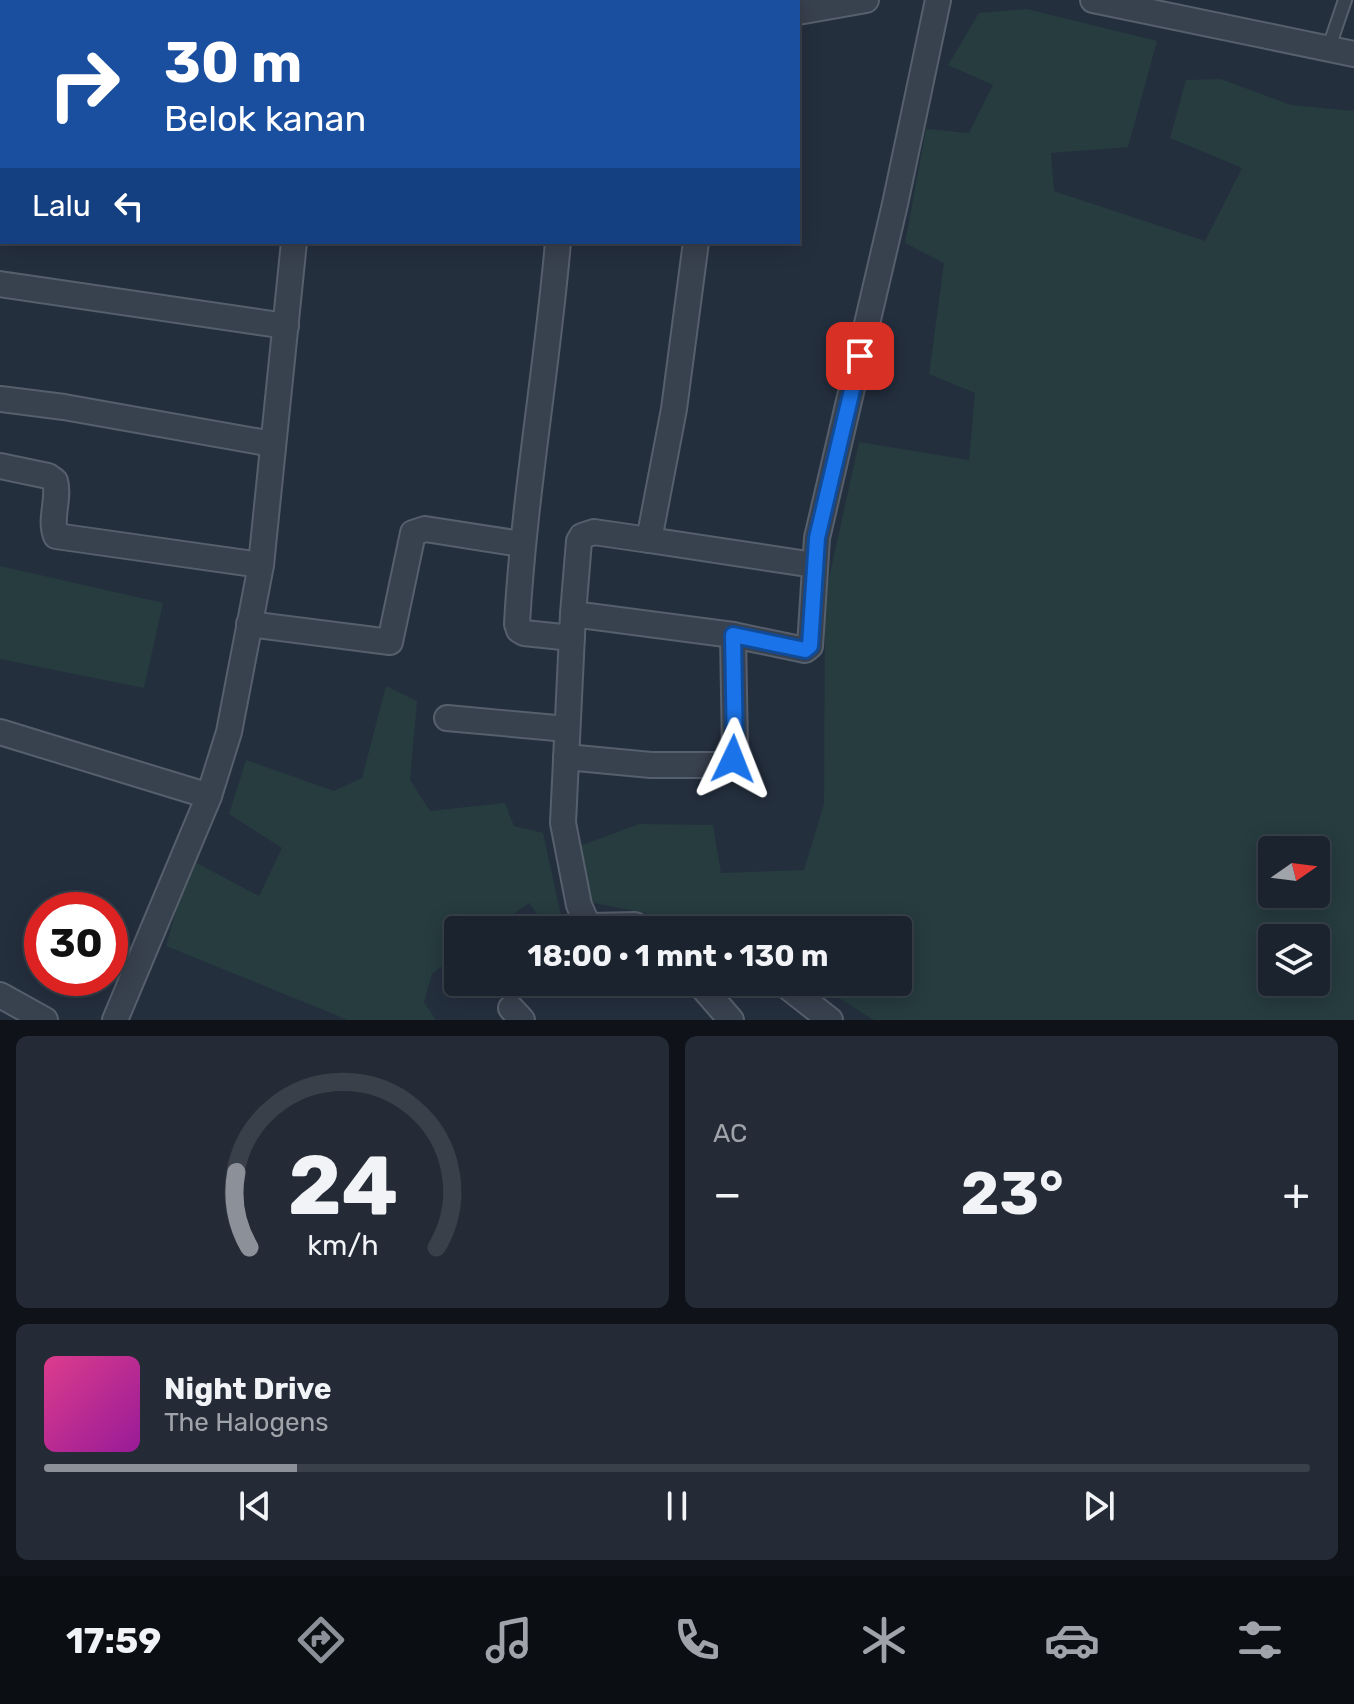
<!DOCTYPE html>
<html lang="id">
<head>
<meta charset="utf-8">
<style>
	body { margin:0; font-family:Rubik,sans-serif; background:#242b36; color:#f1f3f6; height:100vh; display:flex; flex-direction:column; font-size:30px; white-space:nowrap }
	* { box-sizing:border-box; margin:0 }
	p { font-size:26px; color:#a0a4aa }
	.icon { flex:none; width:44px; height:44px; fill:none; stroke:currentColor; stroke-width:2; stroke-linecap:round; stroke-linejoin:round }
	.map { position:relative; height:1020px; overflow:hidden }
	.panel { display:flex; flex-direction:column; gap:16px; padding:16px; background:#0f1319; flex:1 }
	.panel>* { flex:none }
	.hud { position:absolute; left:0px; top:0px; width:800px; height:244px; box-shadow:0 4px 20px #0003,0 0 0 2px #39404a; background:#1a4fa0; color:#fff; overflow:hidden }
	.needle { width:52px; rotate:76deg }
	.fabs { position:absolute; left:1258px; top:836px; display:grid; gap:16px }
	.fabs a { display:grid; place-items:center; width:72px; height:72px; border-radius:8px; background:#1b232e; box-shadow:0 4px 20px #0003,0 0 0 2px #39404a; font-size:40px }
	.speed { position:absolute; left:24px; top:892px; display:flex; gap:16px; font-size:40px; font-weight:700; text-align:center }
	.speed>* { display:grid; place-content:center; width:104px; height:104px; border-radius:50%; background:#1b232e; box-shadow:0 4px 20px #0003,0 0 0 2px #39404a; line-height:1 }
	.speed .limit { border:12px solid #d22; background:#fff; color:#111 }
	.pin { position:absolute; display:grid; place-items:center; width:68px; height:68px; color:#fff; margin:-34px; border-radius:16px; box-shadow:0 4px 12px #0006 }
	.me { position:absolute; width:88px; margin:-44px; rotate:2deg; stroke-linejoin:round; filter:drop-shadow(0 0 6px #0008) }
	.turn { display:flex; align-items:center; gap:28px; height:168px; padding:0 32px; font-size:36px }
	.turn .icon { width:104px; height:104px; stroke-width:2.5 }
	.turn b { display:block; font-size:56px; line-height:68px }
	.then { display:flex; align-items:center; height:76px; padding:0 32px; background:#0003; gap:16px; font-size:30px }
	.big { font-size:60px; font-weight:700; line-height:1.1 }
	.panel .card { flex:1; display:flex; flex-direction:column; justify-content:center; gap:12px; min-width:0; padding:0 28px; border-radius:12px; background:#242b36 }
	.panel .dial { align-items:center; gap:0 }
	.dial svg { height:208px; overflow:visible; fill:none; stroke:#39404a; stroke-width:7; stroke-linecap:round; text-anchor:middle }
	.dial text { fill:#f1f3f6; stroke:none }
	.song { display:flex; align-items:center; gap:24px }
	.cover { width:96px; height:96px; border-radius:12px; background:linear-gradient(135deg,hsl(330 70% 55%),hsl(300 70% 35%)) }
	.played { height:8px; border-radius:4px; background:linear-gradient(90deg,#8c9099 20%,#39404a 20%) }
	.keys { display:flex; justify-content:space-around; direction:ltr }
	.heat { display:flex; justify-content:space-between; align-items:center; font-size:44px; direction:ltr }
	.panel .tiles { flex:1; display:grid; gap:16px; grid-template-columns:1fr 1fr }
	.card:last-child { grid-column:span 2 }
	.trip { position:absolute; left:444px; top:916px; width:468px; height:80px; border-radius:8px; background:#1b232e; box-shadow:0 4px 20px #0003,0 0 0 2px #39404a; font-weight:700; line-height:80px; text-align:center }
	.menu { display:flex; height:128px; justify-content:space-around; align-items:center; background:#0b0e12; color:#a0a4aa }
	.menu .icon { width:56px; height:56px }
	.menu .selected { color:#8c9099 }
	.menu b { font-size:36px; color:#f1f3f6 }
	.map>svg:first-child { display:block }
</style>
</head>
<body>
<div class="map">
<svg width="1354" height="1020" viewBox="0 0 1354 1020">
	<rect width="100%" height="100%" fill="#242f3e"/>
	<!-- green -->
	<g fill="#263c3f" fill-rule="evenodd">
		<polygon points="323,0 621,0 323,2"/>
		<path d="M1027 9 1157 41 1128 147 1051 153 1054 191 1205 241 1242 168 1170 138 1186 80 1221 79 1291 105 1354 111V1020H874L813 982H898V930H669L649 914 589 902 580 846 639 824 713 825 721 873 804 870 824 804 825 596 859 442 969 460 975 393 929 374 944 263 905 243 926 129 969 133 993 85 948 65 979 13ZM1272 850H1316V894H1272ZM1272 938H1316V982H1272Z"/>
		<polygon points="0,566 163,603 144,688 0,659"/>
		<polygon points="386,686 417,701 410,780 430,811 505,803 514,826 543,833 562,920 548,928 529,903 491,930 458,930 458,954 432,974 424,1002 436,1020 348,1020 166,946 191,860 259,896 282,848 229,814 246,760 334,791 362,778"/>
	</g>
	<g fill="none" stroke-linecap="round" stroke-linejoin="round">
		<!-- lane casing -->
		<g stroke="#565f6c" stroke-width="16">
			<polyline id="lane" points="1329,47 1345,0"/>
		</g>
		<!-- street casing -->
		<g stroke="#565f6c" stroke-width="28">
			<g id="street">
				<polyline points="1093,0 1354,54"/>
				<polyline points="299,2 299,0"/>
				<polyline points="798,12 866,0"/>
				<polyline points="0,97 2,98"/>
				<path d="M558 242C547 370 524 496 517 624L519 630 524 633 572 638"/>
				<polyline points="696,242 674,409 649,540 814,565"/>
				<polyline points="0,284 286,326"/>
				<polyline points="0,399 64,407 272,444"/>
				<path d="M0 466 48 476 55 481C60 499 49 519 56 536L261 565"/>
				<polyline points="573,614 579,541 582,536 594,532 649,540"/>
				<polyline points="249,624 390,642 413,533 425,529 521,544"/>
				<polyline points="447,718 567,729"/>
				<polyline points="0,732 209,796"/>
				<polyline points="566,757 651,765 721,765 730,762 735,751 733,635"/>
				<polyline points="644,930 635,925 592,926 586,921 579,905 563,823 573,614 733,635 805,650 810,646 817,538 895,204 938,0"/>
				<polyline points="698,982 731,1020"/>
				<polyline points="788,987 830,1020"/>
				<polyline points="0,995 45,1020"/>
				<polyline points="511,1008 522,1020"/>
				<polyline points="115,1020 209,796 229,732 261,565 294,242"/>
			</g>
		</g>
		<!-- lane -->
		<use href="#lane" stroke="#38414e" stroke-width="12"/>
		<!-- street -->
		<use href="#street" stroke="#38414e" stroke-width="24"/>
	</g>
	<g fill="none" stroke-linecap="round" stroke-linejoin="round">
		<!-- route casing -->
		<g stroke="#114b97" stroke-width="20">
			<polyline id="route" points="733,759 735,751 733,635 805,650 810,646 817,538 860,356"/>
		</g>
		<!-- route -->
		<use href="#route" stroke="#1a73e8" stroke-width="14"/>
	</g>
</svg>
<div class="fabs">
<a><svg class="needle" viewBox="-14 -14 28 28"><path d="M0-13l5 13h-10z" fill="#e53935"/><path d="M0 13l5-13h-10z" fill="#a0a4aa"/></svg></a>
<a><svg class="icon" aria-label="layers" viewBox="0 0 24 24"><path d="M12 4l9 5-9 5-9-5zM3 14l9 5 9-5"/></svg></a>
</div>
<div class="speed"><div class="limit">30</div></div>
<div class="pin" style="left:860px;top:356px;background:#d93025"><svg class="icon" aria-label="arrive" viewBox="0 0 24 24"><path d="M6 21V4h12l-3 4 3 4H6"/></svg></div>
<svg class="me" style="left:733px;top:759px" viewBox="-20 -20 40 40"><path d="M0-17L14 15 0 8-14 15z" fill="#1a73e8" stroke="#fff" stroke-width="4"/></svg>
<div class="trip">18:00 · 1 mnt · 130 m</div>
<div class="hud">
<div class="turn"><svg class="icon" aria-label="right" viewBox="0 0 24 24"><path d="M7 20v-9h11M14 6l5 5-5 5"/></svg><div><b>30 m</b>Belok kanan</div></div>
<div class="then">Lalu<svg class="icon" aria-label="left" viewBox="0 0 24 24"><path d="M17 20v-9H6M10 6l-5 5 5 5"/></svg></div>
</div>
</div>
<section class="panel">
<div class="tiles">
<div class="card dial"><svg viewBox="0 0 100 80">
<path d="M14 69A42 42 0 1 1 86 69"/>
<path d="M14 69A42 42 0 0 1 9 40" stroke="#8c9099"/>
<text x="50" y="56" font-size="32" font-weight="700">24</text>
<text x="50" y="72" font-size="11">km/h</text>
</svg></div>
<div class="card"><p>AC</p>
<div class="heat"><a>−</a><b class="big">23°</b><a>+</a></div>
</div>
<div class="card">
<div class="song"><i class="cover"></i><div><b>Night Drive</b><p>The Halogens</p></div></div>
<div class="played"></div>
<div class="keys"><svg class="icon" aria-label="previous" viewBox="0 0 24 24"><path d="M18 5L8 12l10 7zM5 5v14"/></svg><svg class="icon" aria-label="pause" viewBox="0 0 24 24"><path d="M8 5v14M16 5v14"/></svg><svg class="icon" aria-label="next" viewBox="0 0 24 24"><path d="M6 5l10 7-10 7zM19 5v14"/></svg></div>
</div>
</div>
</section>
<nav class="menu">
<b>17:59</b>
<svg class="icon selected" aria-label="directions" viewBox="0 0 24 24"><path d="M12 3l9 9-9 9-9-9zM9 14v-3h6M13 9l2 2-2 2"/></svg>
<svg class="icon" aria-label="music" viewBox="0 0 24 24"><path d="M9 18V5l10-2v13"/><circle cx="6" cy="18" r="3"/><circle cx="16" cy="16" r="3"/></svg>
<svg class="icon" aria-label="phone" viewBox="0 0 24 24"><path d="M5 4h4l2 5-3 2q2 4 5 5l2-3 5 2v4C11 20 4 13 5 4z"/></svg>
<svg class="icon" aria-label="climate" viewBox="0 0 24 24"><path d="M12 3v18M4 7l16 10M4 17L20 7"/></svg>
<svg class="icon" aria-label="car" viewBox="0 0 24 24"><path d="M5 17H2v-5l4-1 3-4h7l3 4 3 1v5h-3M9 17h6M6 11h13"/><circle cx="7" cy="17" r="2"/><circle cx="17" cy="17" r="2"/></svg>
<svg class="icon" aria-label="filters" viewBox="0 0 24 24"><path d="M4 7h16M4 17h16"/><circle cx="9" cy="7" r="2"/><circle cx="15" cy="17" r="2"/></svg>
</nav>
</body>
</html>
